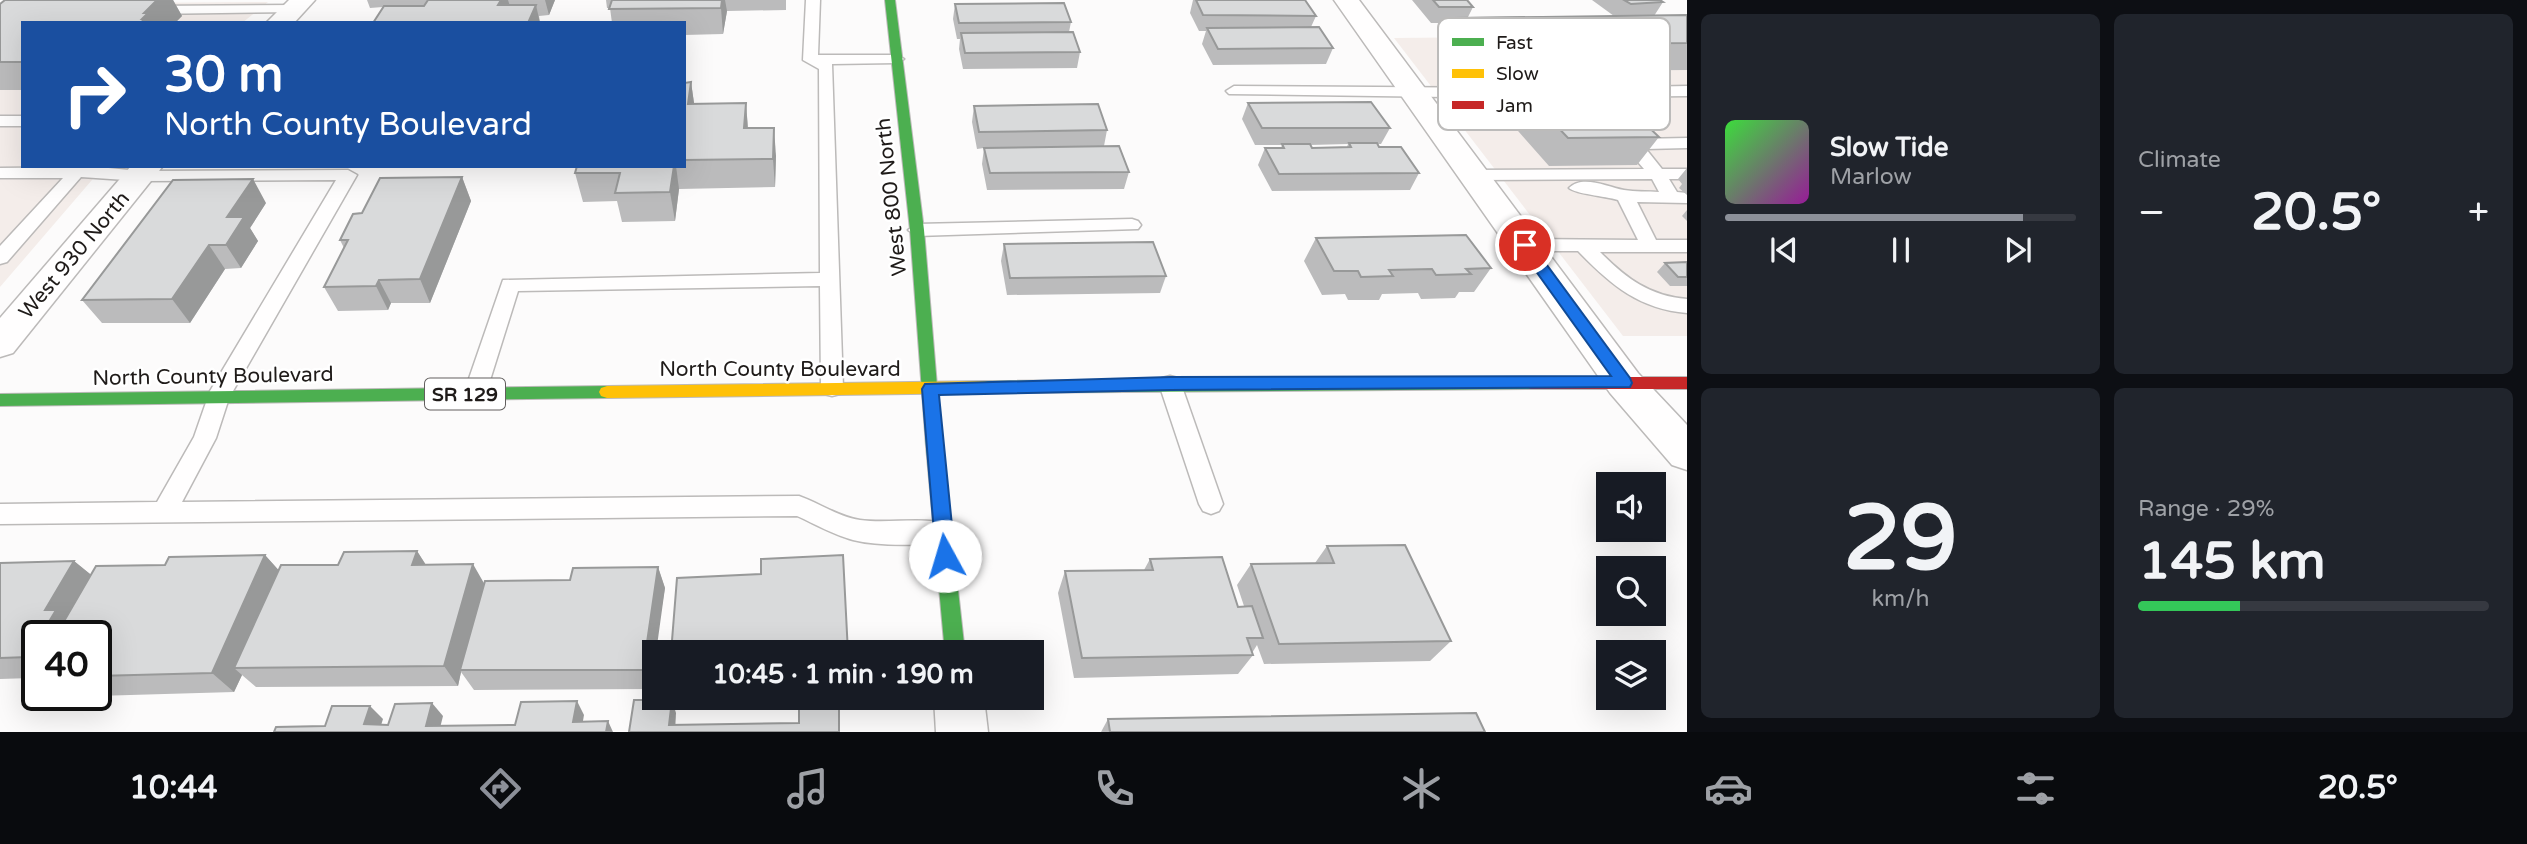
<!DOCTYPE html>
<html lang="en">
<head>
<meta charset="utf-8">
<style>
	body { margin:0; font-family:"Varela Round",sans-serif; background:#20242c; color:#f1f3f6; height:100vh; display:flex; flex-direction:column; font-size:26px; white-space:nowrap }
	* { box-sizing:border-box; margin:0 }
	p { font-size:23px; color:#9ea1a6 }
	.icon { flex:none; width:38px; height:38px; fill:none; stroke:currentColor; stroke-width:2; stroke-linecap:round; stroke-linejoin:round }
	.map { position:relative; flex:1; overflow:hidden }
	.details { display:flex; flex-direction:column; gap:14px; padding:14px; background:#0d0f14; width:840px }
	.details>* { flex:none }
	.banner { position:absolute; left:21px; top:21px; width:665px; height:147px; border-radius:0px; box-shadow:0 7px 28px #0002; background:#1a4fa0; color:#fff; overflow:hidden }
	.tools { position:absolute; left:1596px; top:472px; display:grid; gap:14px }
	.tools a { display:grid; place-items:center; width:70px; height:70px; border-radius:0px; background:#171b24; box-shadow:0 7px 28px #0002; font-size:35px }
	.speed { position:absolute; left:21px; top:620px; display:flex; gap:14px; font-size:35px; font-weight:700; text-align:center }
	.speed>* { display:grid; place-content:center; width:91px; height:91px; border-radius:50%; background:#171b24; box-shadow:0 7px 28px #0002; line-height:1 }
	.speed .limit { border:4px solid #111; border-radius:10px; background:#fff; color:#111 }
	.pin { position:absolute; display:grid; place-items:center; width:60px; height:60px; color:#fff; margin:-30px; border:4px solid #fff; border-radius:50%; box-shadow:0 2px 7px #0007 }
	.me { position:absolute; width:77px; margin:-38px; rotate:354deg; stroke-linejoin:round; filter:drop-shadow(0 0 5px #0008) }
	.turn { display:flex; align-items:center; gap:24px; height:147px; padding:0 28px; font-size:32px }
	.turn .icon { width:91px; height:91px; stroke-width:2.5 }
	.turn b { display:block; font-size:49px; line-height:60px }
	.big { font-size:52px; font-weight:700; line-height:1.1 }
	.details .card { flex:1; display:flex; flex-direction:column; justify-content:center; gap:10px; min-width:0; padding:0 24px; border-radius:10px; background:#20242c }
	.details .dial { align-items:center; gap:0 }
	.dial b { font-size:91px; line-height:1 }
	.song { display:flex; align-items:center; gap:21px }
	.cover { width:84px; height:84px; border-radius:10px; background:linear-gradient(135deg,hsl(120 70% 55%),hsl(300 70% 35%)) }
	.played { height:7px; border-radius:4px; background:linear-gradient(90deg,#8c9099 85%,#363941 85%) }
	.keys { display:flex; justify-content:space-around; direction:ltr }
	.heat { display:flex; justify-content:space-between; align-items:center; font-size:38px; direction:ltr }
	.charge { height:10px; border-radius:5px; background:linear-gradient(90deg,#34c759 29%,#363941 0) }
	.details .tiles { flex:1; display:grid; gap:14px; grid-template-columns:repeat(2,1fr) }
	.trip { position:absolute; left:642px; top:640px; width:402px; height:70px; border-radius:0px; background:#171b24; box-shadow:0 7px 28px #0002; font-weight:700; line-height:70px; text-align:center }
	.tab-bar { display:flex; height:112px; justify-content:space-around; align-items:center; background:#090b0e; color:#9ea1a6 }
	.tab-bar .icon { width:49px; height:49px }
	.tab-bar .selected { color:#8c9099 }
	.tab-bar b { font-size:32px; color:#f1f3f6 }
	main { display:flex; flex:1; min-height:0 }
	.map>svg:first-child { display:block }
</style>
</head>
<body>
<main>
<div class="map">
<svg width="1687" height="732" viewBox="0 0 1687 732">
	<rect width="100%" height="100%" fill="#fcfbfb"/>
	<!-- built -->
	<g fill="#f4edea">
		<polygon points="268,2 242,23 23,23 23,166 104,166 0,287 0,4"/>
		<polygon points="1687,35 1687,336 1623,336 1394,38"/>
	</g>
	<g fill="none" stroke-linecap="round" stroke-linejoin="round">
		<!-- lane casing -->
		<g stroke="#bcbab9" stroke-width="3">
			<g id="lane">
				<polygon points="806,0 820,0 818,55 897,55 904,59 897,63 832,64 843,388 840,394 832,396 824,394 821,388 820,286 518,291 486,393 483,399 475,401 467,399 464,393 503,280 820,273 819,69 803,60"/>
				<polygon points="295,5 300,6 300,12 149,14 142,10 149,6"/>
				<polygon points="1234,86 1517,88 1525,93 1517,98 1229,94 1226,91"/>
				<path d="M1687 86V96L1599 97 1638 139 1687 138V148L1646 149 1662 169H1687V179H1669L1677 192 1687 193V203L1637 202 1656 240H1687V252H1600C1626 278 1649 296 1687 299V313C1639 309 1611 285 1578 251H1525L1518 249 1516 245 1518 241 1525 239 1638 240 1618 200C1605 196 1575 194 1569 188 1582 174 1608 187 1624 190 1635 192 1648 191 1659 192L1652 179 1471 180 1462 175 1471 170 1644 169 1578 93 1586 88Z"/>
				<rect x="0" y="116" width="23" height="10"/>
				<path d="M98 167 140 171 348 170 357 175 229 398 216 438 182 502 799 496C819 503 839 517 860 520 888 524 926 516 952 525L955 532 952 539C929 547 876 546 853 540 834 535 815 524 797 516L0 524V504L157 502 194 437 210 391 336 180 140 181 81 177 7 262 0 264V246L63 178H0V168Z"/>
				<polygon points="1132,219 1138,221 1141,225 1138,229 917,236 908,230 917,224"/>
				<polygon points="1170,376 1178,378 1181,384 1223,504 1219,511 1211,514 1203,511 1199,504 1159,384 1162,378"/>
			</g>
		</g>
		<!-- street casing -->
		<g stroke="#bcbab9" stroke-width="3">
			<g id="street">
				<polygon points="289,0 315,0 294,23 266,23"/>
				<polygon points="1334,0 1359,0 1638,373 1687,425 1687,470 1672,465 1610,393"/>
				<polygon points="131,166 163,166 13,353 0,357 0,318"/>
				<polygon points="934,698 984,698 988,732 936,732"/>
			</g>
		</g>
		<!-- fast casing -->
		<g stroke="#bcbab9" stroke-width="2">
			<g id="fast">
				<polygon points="885,0 895,0 924,230 942,446 965,653 945,653 926,446 910,230"/>
				<polygon points="1531,377 1537,379 1539,383 1537,387 1531,389 985,393 979,391 977,387 979,383 985,381"/>
				<polygon points="607,386 613,388 615,392 613,396 607,398 0,406 0,394"/>
			</g>
		</g>
		<!-- slow casing -->
		<g stroke="#bcbab9" stroke-width="2">
			<polygon id="slow" points="985,381 991,383 993,387 991,391 985,393 607,398 601,396 599,392 601,388 607,386"/>
		</g>
		<!-- jam casing -->
		<g stroke="#bcbab9" stroke-width="2">
			<polygon id="jam" points="1531,377 1687,377 1687,389 1531,389 1525,387 1523,383 1525,379"/>
		</g>
		<!-- lane -->
		<use href="#lane" fill="#fffefe" fill-rule="evenodd"/>
		<!-- street -->
		<use href="#street" fill="#fffefe" fill-rule="evenodd"/>
		<!-- fast -->
		<use href="#fast" fill="#4caf50" fill-rule="evenodd"/>
		<!-- slow -->
		<use href="#slow" fill="#ffc107" fill-rule="evenodd"/>
		<!-- jam -->
		<use href="#jam" fill="#c62828" fill-rule="evenodd"/>
	</g>
	<!-- wall -->
	<g fill="#bbbbbc" fill-rule="evenodd">
		<polygon points="5,0 173,0 182,16 175,23 23,23 23,90 0,90 0,4"/>
		<polygon points="367,0 555,0 549,15 539,16 540,23 383,7 370,8"/>
		<polygon points="606,0 786,0 786,10 727,11 723,34 684,35 684,23 612,23 610,8 607,8"/>
		<polygon points="1193,0 1305,0 1316,16 1311,27 1333,48 1326,64 1213,65 1202,44 1206,31 1199,31 1190,13"/>
		<polygon points="1412,0 1467,0 1473,7 1468,17 1614,16 1592,0 1660,0 1663,2 1654,16 1687,15 1687,70 1564,71 1587,94 1659,137 1637,165 1549,166 1488,97 1497,83 1477,83 1443,44 1454,23 1431,23"/>
		<polygon points="955,4 1071,22 1069,32 1080,52 1077,68 963,69 959,49 960,39 957,39 953,19"/>
		<polygon points="691,82 694,103 746,103 748,128 776,156 775,187 679,189 675,221 622,222 617,201 583,202 575,173 577,166 684,166 684,83"/>
		<path d="M1248 103 1390 128 1381 144H1377L1379 147 1419 173 1410 190 1272 191 1258 165 1265 148H1281L1282 145H1255L1242 119ZM1348 144 1347 147 1312 148 1310 145Z"/>
		<polygon points="974,106 1107,130 1104,146 1129,172 1124,189 987,190 982,164 984,148 977,149 972,122"/>
		<polygon points="1687,168 1687,195 1679,188 1682,184 1678,179"/>
		<polygon points="462,177 471,201 430,303 391,303 388,310 338,311 324,287 344,248 340,240 362,213"/>
		<polygon points="266,203 250,228 258,241 241,268 225,269 190,323 102,323 82,300"/>
		<polygon points="1687,210 1687,221 1682,216"/>
		<polygon points="1316,238 1491,268 1474,292 1459,292 1455,298 1421,299 1418,293 1382,294 1379,300 1348,300 1345,294 1322,295 1304,261"/>
		<polygon points="1004,244 1166,276 1160,293 1007,295 1001,261"/>
		<polygon points="1687,262 1687,286 1670,286 1657,272 1665,263"/>
		<polygon points="1327,546 1451,641 1430,661 1264,664 1257,645 1252,653 1253,655 1238,674 1074,678 1058,593 1065,571 1144,570 1150,559 1238,607 1244,606 1237,585 1251,564 1315,563"/>
		<polygon points="417,551 426,565 484,583 570,580 658,567 665,588 654,653 651,689 474,690 461,672 458,686 256,687 242,675 234,692 61,697 58,695 96,695 96,635 37,635 37,681 31,678 0,679 0,563 74,561 91,575 165,565 265,555 278,570 338,565"/>
		<polygon points="1108,719 1485,732 1101,732"/>
	</g>
	<!-- shaded-wall -->
	<g fill="#989999">
		<polygon points="157,0 173,0 182,16 175,23 140,23 144,13"/>
		<polygon points="501,0 508,0 513,16 498,5"/>
		<polygon points="545,0 555,0 549,15"/>
		<polygon points="722,0 725,0 727,11 723,34 721,8"/>
		<polygon points="536,5 540,23 528,23"/>
		<polygon points="691,82 695,110 688,104"/>
		<polygon points="746,103 748,131 744,128"/>
		<polygon points="774,128 776,156 775,187 773,159"/>
		<polygon points="674,166 676,166 679,189 675,221 670,192"/>
		<polygon points="462,177 471,201 430,303 420,279"/>
		<polygon points="253,179 266,203 250,228 258,241 241,268 226,245 227,217"/>
		<polygon points="209,245 225,269 190,323 172,299"/>
		<polygon points="379,280 391,303 388,310 376,286"/>
		<polygon points="417,551 431,573 412,565"/>
		<polygon points="265,555 284,576 234,668 242,675 234,692 212,673"/>
		<polygon points="74,561 100,582 80,635 41,635 45,610"/>
		<polygon points="473,564 485,585 460,670 461,672 458,686 444,666"/>
		<polygon points="658,567 665,588 656,653 654,653 651,689 643,670"/>
		<polygon points="37,643 37,662 29,657"/>
		<polygon points="672,700 676,713 675,732 669,725"/>
		<polygon points="577,701 584,715 581,732 573,722"/>
		<polygon points="432,703 443,716 439,732 426,726"/>
		<polygon points="370,706 383,719 379,732 364,724"/>
		<polygon points="608,721 613,732 606,732"/>
	</g>
	<!-- building -->
	<g fill="#d9dadb" stroke="#989999" stroke-width="2">
		<polygon points="5,0 157,0 144,13 148,13 142,19 145,19 140,23 23,23 23,62 0,62 0,4"/>
		<polygon points="428,0 501,0 498,5 536,5 528,23 373,23 384,6 424,6"/>
		<polygon points="612,0 722,0 721,8 609,9"/>
		<polygon points="1196,0 1305,0 1316,16 1203,15"/>
		<polygon points="1433,0 1467,0 1473,7 1439,7"/>
		<polygon points="1624,0 1660,0 1663,2 1631,4"/>
		<polygon points="1064,3 1071,22 959,23 955,4"/>
		<polygon points="1687,15 1687,43 1537,44 1547,55 1492,55 1457,18"/>
		<polygon points="1319,27 1333,48 1218,49 1207,28"/>
		<polygon points="1073,32 1080,52 965,53 961,33"/>
		<polygon points="1562,69 1587,94 1614,94 1659,137 1568,138 1504,70"/>
		<polygon points="691,82 688,104 746,103 744,128 774,128 773,159 684,160 684,83"/>
		<polygon points="1371,102 1390,128 1262,128 1248,103"/>
		<polygon points="1098,104 1107,130 979,132 974,106"/>
		<polygon points="1349,143 1377,143 1379,147 1401,147 1419,173 1279,174 1265,148 1284,148 1282,144 1310,144 1312,148 1351,147"/>
		<polygon points="1119,146 1129,172 990,173 984,148"/>
		<polygon points="577,166 674,166 670,192 615,193 620,173 575,173"/>
		<polygon points="462,177 420,279 379,280 376,286 324,287 348,240 340,240 353,214 362,213 380,178"/>
		<polygon points="253,179 227,217 244,217 226,245 209,245 172,299 82,300 173,180"/>
		<polygon points="1466,235 1491,268 1466,269 1471,274 1436,275 1432,269 1389,270 1393,276 1361,277 1358,271 1334,271 1316,238"/>
		<polygon points="1153,242 1166,276 1010,278 1004,244"/>
		<polygon points="1687,262 1687,277 1678,277 1665,263"/>
		<polygon points="1405,545 1451,641 1279,644 1251,564 1334,563 1327,546"/>
		<polygon points="417,551 412,565 473,564 444,666 234,668 281,565 338,565 344,552"/>
		<polygon points="265,555 212,673 96,676 96,635 56,635 96,566 165,565 169,557"/>
		<polygon points="843,555 848,653 671,653 677,578 761,574 761,559"/>
		<polygon points="1222,557 1238,607 1252,606 1263,638 1247,638 1253,655 1082,658 1065,571 1153,570 1150,559"/>
		<polygon points="74,561 45,610 56,610 41,635 37,635 37,643 29,657 0,658 0,563"/>
		<polygon points="658,567 643,670 460,670 485,581 570,580 573,568"/>
		<polygon points="37,668 37,677 31,678"/>
		<polygon points="799,699 839,699 839,732 629,732 634,700 672,700 669,725 799,723"/>
		<polygon points="577,701 573,722 608,721 606,732 274,732 276,727 325,726 332,706 370,706 364,724 388,725 395,704 432,703 426,726 515,725 521,702"/>
		<polygon points="1476,713 1485,732 1110,732 1108,719"/>
	</g>
	<!-- route -->
	<polygon fill="#1a73e8" stroke="#114b97" stroke-width="2" points="1525,241 1530,242 1630,378 1632,383 1630,387 1170,390 939,395 955,556 952,562 945,564 939,562 936,556 922,389 925,384 1170,377 1611,376 1520,249 1518,245"/>
	<g text-anchor="middle" stroke-width="5" stroke-linejoin="round" paint-order="stroke">
		<!-- shield labels -->
		<rect fill="#fff" stroke="#625f5e" stroke-width="2" x="425" y="378.5" width="80" height="31" rx="5"/>
		<g font-size="19" font-weight="bold" fill="#1f1b19">
			<text x="465" y="401">SR 129</text>
		</g>
		<!-- street labels -->
		<g font-size="21" fill="#1f1b19" stroke="#fff">
			<text transform="translate(891 197) rotate(-96)" y="7">West 800 North</text>
			<text transform="translate(74 255) rotate(-50)" y="7">West 930 North</text>
			<text x="780" y="376">North County Boulevard</text>
			<text transform="translate(213 376) rotate(-1)" y="7">North County Boulevard</text>
		</g>
	</g>
	<!-- legend -->
	<rect x="1438" y="18" width="232" height="112" rx="10" fill="#fff" stroke="#bcbbba" stroke-width="2"/>
	<rect x="1452" y="38" width="32" height="8" fill="#4caf50"/>
	<rect x="1452" y="69" width="32" height="9" fill="#ffc107"/>
	<rect x="1452" y="101" width="32" height="8" fill="#c62828"/>
	<g font-size="19" fill="#1f1b19">
		<text x="1496" y="49">Fast</text>
		<text x="1496" y="80">Slow</text>
		<text x="1496" y="112">Jam</text>
	</g>
</svg>
<div class="tools">
<a><svg class="icon" aria-label="sound" viewBox="0 0 24 24"><path d="M4 9h4l5-4v14l-5-4H4zM17 9q2 3 0 6"/></svg></a>
<a><svg class="icon" aria-label="search" viewBox="0 0 24 24"><circle cx="10" cy="10" r="6"/><path d="M15 15l6 6"/></svg></a>
<a><svg class="icon" aria-label="layers" viewBox="0 0 24 24"><path d="M12 4l9 5-9 5-9-5zM3 14l9 5 9-5"/></svg></a>
</div>
<div class="speed"><div class="limit">40</div></div>
<div class="pin" style="left:1525px;top:245px;background:#d93025"><svg class="icon" aria-label="arrive" viewBox="0 0 24 24"><path d="M6 21V4h12l-3 4 3 4H6"/></svg></div>
<svg class="me" style="left:945px;top:556px" viewBox="-20 -20 40 40"><circle r="19" fill="#fff"/><path d="M0-13L10 11 0 6-10 11z" fill="#1a73e8"/></svg>
<div class="trip">10:45 · 1 min · 190 m</div>
<div class="banner">
<div class="turn"><svg class="icon" aria-label="right" viewBox="0 0 24 24"><path d="M7 20v-9h11M14 6l5 5-5 5"/></svg><div><b>30 m</b>North County Boulevard</div></div>
</div>
</div>
<section class="details">
<div class="tiles">
<div class="card">
<div class="song"><i class="cover"></i><div><b>Slow Tide</b><p>Marlow</p></div></div>
<div class="played"></div>
<div class="keys"><svg class="icon" aria-label="previous" viewBox="0 0 24 24"><path d="M18 5L8 12l10 7zM5 5v14"/></svg><svg class="icon" aria-label="pause" viewBox="0 0 24 24"><path d="M8 5v14M16 5v14"/></svg><svg class="icon" aria-label="next" viewBox="0 0 24 24"><path d="M6 5l10 7-10 7zM19 5v14"/></svg></div>
</div>
<div class="card"><p>Climate</p>
<div class="heat"><a>−</a><b class="big">20.5°</b><a>+</a></div>
</div>
<div class="card dial"><b>29</b><p>km/h</p></div>
<div class="card"><p>Range · 29%</p><b class="big">145 km</b><div class="charge"></div></div>
</div>
</section>
</main>
<nav class="tab-bar">
<b>10:44</b>
<svg class="icon selected" aria-label="directions" viewBox="0 0 24 24"><path d="M12 3l9 9-9 9-9-9zM9 14v-3h6M13 9l2 2-2 2"/></svg>
<svg class="icon" aria-label="music" viewBox="0 0 24 24"><path d="M9 18V5l10-2v13"/><circle cx="6" cy="18" r="3"/><circle cx="16" cy="16" r="3"/></svg>
<svg class="icon" aria-label="phone" viewBox="0 0 24 24"><path d="M5 4h4l2 5-3 2q2 4 5 5l2-3 5 2v4C11 20 4 13 5 4z"/></svg>
<svg class="icon" aria-label="climate" viewBox="0 0 24 24"><path d="M12 3v18M4 7l16 10M4 17L20 7"/></svg>
<svg class="icon" aria-label="car" viewBox="0 0 24 24"><path d="M5 17H2v-5l4-1 3-4h7l3 4 3 1v5h-3M9 17h6M6 11h13"/><circle cx="7" cy="17" r="2"/><circle cx="17" cy="17" r="2"/></svg>
<svg class="icon" aria-label="filters" viewBox="0 0 24 24"><path d="M4 7h16M4 17h16"/><circle cx="9" cy="7" r="2"/><circle cx="15" cy="17" r="2"/></svg>
<b>20.5°</b>
</nav>
</body>
</html>
